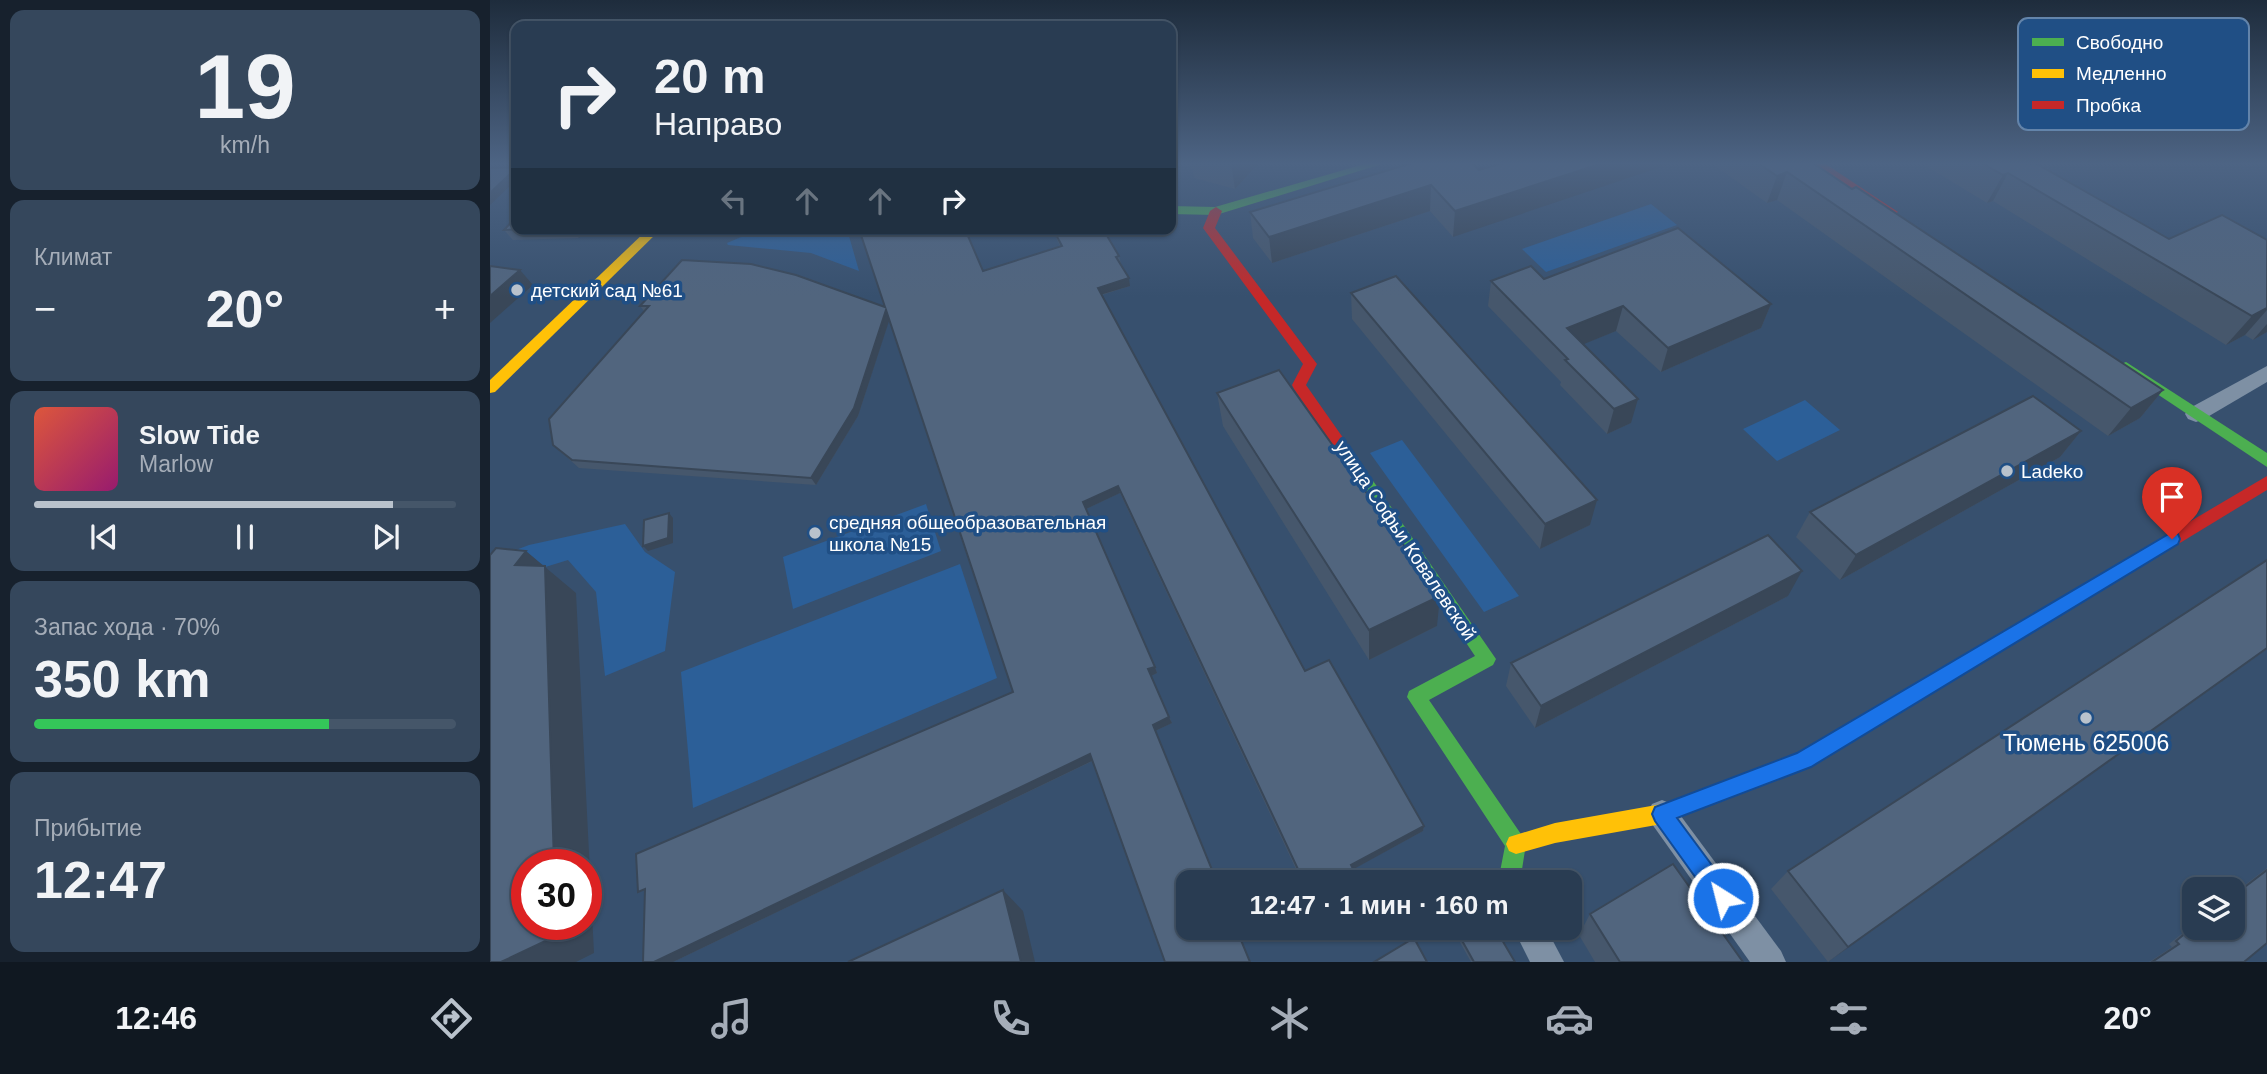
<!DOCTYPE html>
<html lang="ru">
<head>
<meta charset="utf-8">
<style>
	body { margin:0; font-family:Helvetica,sans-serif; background:#35475c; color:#f1f3f6; height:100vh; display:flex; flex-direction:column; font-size:26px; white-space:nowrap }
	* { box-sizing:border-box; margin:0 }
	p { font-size:23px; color:#a5adb8 }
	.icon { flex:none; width:38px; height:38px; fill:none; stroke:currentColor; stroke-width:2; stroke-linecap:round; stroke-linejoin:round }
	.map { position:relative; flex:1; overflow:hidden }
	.sheet { display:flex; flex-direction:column; gap:10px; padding:10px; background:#17212d; width:490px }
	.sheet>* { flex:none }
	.top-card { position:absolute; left:21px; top:21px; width:665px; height:214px; border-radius:14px; box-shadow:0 2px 5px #0004,0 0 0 2px #455669; background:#293c52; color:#f1f3f6; overflow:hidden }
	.tools { position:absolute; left:1692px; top:877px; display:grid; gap:14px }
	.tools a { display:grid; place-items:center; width:63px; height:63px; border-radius:14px; background:#293c52; box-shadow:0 2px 5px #0004,0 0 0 2px #455669; font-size:35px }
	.speed { position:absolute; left:21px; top:849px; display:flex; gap:14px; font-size:35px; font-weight:700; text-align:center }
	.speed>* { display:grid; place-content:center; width:91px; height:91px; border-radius:50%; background:#293c52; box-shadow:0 2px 5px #0004,0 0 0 2px #455669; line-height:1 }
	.speed .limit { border:10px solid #d22; background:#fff; color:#111 }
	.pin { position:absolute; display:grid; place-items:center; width:60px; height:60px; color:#fff; margin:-72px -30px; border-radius:50% 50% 50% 0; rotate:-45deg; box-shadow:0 0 7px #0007 }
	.pin .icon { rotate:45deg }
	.me { position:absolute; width:77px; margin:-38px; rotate:324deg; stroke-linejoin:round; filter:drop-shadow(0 0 5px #0008) }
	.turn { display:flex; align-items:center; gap:24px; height:147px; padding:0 28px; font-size:32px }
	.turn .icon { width:91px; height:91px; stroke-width:2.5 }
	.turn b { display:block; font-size:49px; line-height:60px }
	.lanes { display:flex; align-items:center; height:66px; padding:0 28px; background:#0003; justify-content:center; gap:35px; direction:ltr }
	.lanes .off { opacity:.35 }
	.big { font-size:52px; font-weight:600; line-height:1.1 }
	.sheet .widget { flex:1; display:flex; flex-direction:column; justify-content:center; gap:10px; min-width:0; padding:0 24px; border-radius:14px; background:#35475c }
	.sheet .dial { align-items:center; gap:0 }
	.dial b { font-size:91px; line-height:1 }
	.song { display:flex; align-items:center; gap:21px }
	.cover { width:84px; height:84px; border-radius:10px; background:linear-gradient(135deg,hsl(10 70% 55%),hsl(320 70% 35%)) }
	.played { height:7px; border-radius:4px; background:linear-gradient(90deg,#b9c2cc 85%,#455669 85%) }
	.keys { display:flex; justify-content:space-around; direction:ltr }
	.heat { display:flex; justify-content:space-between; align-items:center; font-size:38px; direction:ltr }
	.charge { height:10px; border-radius:5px; background:linear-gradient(90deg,#34c759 70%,#455669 0) }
	.trip { position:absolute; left:686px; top:870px; width:406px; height:70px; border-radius:14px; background:#293c52; box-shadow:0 2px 5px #0004,0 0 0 2px #455669; font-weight:600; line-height:70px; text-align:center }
	.menu { display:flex; height:112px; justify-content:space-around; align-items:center; background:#101821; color:#a5adb8 }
	.menu .icon { width:49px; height:49px }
	.menu .active { color:#b9c2cc }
	.menu b { font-size:32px; color:#f1f3f6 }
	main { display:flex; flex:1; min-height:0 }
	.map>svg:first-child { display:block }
</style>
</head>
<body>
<main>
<section class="sheet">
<div class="widget dial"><b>19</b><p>km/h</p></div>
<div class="widget"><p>Климат</p>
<div class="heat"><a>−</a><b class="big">20°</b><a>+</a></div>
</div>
<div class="widget">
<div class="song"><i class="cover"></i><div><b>Slow Tide</b><p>Marlow</p></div></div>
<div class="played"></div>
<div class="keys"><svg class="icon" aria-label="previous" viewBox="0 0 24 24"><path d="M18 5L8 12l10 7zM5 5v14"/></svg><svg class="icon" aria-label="pause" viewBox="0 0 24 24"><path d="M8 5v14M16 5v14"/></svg><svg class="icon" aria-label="next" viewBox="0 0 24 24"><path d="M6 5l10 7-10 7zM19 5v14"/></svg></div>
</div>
<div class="widget"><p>Запас хода · 70%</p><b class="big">350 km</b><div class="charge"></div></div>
<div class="widget"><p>Прибытие</p><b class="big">12:47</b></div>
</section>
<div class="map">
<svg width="1777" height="962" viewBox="0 0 1777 962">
	<rect width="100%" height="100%" fill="#37506e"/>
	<!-- green -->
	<g fill="#2c5f98">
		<polygon points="1161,204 1187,225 1056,272 1032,249"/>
		<polygon points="298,229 357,229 369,271 321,253 238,245 237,243 263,232"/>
		<polygon points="1315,400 1350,430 1287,461 1253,429"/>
		<polygon points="912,440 1029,596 994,612 880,453"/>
		<polygon points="436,504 451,551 303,609 293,557"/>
		<polygon points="135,524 155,552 185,572 175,651 115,676 106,592 78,560 0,584 0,560 39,545"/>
		<polygon points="470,564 507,678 203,808 191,672"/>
	</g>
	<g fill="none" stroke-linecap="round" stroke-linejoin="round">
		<!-- street -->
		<g fill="#7e90a4" fill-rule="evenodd">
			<polygon points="1777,366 1777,382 1714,419 1706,422 1698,419 1695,414 1698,409"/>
			<polygon points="1172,800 1182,804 1291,951 1296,962 1260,962 1162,824 1157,814 1162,804"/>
			<polygon points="1023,928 1056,928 1074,962 1040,962"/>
		</g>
		<!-- fast -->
		<g fill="#4caf50" fill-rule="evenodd">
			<polygon points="878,163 895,163 726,215 681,214 681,206 725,207"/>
			<polygon points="1636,362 1777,453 1777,467 1631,370 1629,367 1631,364"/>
			<polygon points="865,460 870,462 1006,659 1003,665 939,700 1033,837 1036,844 1030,882 1008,882 1015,846 917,697 919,691 985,656 860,470 857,466 860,462"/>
		</g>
		<!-- slow -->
		<g fill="#ffc107" fill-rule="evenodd">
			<polygon points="158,229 171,229 5,392 0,393 0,380"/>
			<polygon points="1415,691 1422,694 1424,700 1422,706 1321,767 1172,824 1065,843 1026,854 1019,851 1016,844 1019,837 1065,823 1172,804 1308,753"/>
		</g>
		<!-- jam -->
		<g fill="#c62828" fill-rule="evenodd">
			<polygon points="1321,163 1334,163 1408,212 1402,216 1398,215"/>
			<polygon points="726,207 732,211 725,228 827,364 816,385 870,462 873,466 870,470 860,470 804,389 802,385 813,364 713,228 720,211"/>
			<polygon points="1777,476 1777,490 1422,706 1415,709 1408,706 1406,700 1408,694"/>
		</g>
	</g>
	<!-- wall -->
	<g fill="#46576c">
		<polygon points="683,163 768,163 768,164 745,189 704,178 702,168"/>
		<polygon points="981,163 963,237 940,211 782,263 763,238 760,212"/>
		<polygon points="1221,163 1323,163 1673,390 1650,418 1618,436 1287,200 1277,203"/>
		<polygon points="1431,163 1536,163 1679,239 1777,240 1777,332 1763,340 1755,335 1736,345 1503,201 1497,203"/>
		<polygon points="26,229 96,229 89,238 23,240 14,230"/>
		<polygon points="562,229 613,229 629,256 631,264 640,286 612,295 815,671 934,826 933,831 863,869 870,882 812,882 630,493 596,509 665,667 667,673 661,676 682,723 183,962 523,692 399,320 368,416 326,485 89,468 63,445 154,311 150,306 395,307 493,271 570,246"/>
		<polygon points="1054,279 1281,304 1271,328 1171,372 1126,331 1093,344 1141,423 1117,434 1070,385 1071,382 998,306 1001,281"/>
		<polygon points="861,293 1100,525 1050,549 862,319"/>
		<polygon points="727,393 947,626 879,660 733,426"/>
		<polygon points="1591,431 1570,457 1350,580 1306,537 1320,512"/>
		<polygon points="1298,596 1045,728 1016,686 1021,663"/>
		<polygon points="1777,649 1338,962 1281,889 1298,871"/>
		<polygon points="1777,868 1777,943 1754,962 1659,962 1682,947 1679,944 1704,924 1704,928 1743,928 1743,894"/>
		<polygon points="1100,914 1253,962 1105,962 1089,935"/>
		<polygon points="962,928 1005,928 1025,962 981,962"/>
	</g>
	<!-- shaded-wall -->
	<g fill="#394758">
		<polygon points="741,163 768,163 768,164 745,189"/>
		<polygon points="1113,163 1183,163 963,237 965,211"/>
		<polygon points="26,168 26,180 0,205 0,193"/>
		<polygon points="1297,172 1287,200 1277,203 1287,176"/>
		<polygon points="1518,173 1503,201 1497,203 1513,175"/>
		<polygon points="941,185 940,211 782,263 779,237"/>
		<polygon points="82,229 96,229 89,238"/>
		<polygon points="30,270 43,285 0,323 0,296"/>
		<polygon points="639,278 640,286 610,295 608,288"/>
		<polygon points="1281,304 1271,328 1171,372 1178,348"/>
		<polygon points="1133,306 1126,331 1072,353 1077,328"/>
		<polygon points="1777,308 1777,310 1755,335 1736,345 1762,316"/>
		<polygon points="396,310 400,318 368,416 326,485 321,478"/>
		<polygon points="1777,324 1777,332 1763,340"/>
		<polygon points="1673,390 1650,418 1618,436 1641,408"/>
		<polygon points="1148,399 1141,423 1117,434 1124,409"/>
		<polygon points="1591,431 1570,457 1350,580 1366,555"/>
		<polygon points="628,486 630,493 596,509 593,502"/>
		<polygon points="1107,500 1100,525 1050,549 1055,524"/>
		<polygon points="179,513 183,518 183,543 158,551 153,546"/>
		<polygon points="36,551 86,593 104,953 86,962 11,962 65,924 96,924 96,864 64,864 25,565"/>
		<polygon points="1312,571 1298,596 1045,728 1051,706"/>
		<polygon points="950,596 947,626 879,660 879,630"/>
		<polygon points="1777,649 1338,962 1358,947"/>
		<polygon points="665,667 667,673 661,676 658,669"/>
		<polygon points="679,717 682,723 665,731 663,725"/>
		<polygon points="600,754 604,760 183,962 164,962"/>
		<polygon points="934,826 933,831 862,870 861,865"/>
		<polygon points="513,890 533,911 545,962 531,962"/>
		<polygon points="839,928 848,928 837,934 836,929"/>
	</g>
	<!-- building -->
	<g fill="#51657e" stroke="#394758" stroke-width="2">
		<polygon points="922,163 981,163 989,170 1013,163 1113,163 965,211 941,185 779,237 760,212"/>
		<polygon points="1268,163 1323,163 1362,189 1366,187 1673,390 1641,408 1297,172 1287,176"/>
		<polygon points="1492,163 1536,163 1539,164 1545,163 1679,239 1732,215 1777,240 1777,308 1762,316 1518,173 1513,175"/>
		<polygon points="26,167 26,168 0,193 0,168"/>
		<polygon points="26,217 26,229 39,229 14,230"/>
		<polygon points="1188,228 1281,304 1178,348 1133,306 1077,328 1148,399 1124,409 1075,360 1078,359 1001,281 1041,266 1054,279"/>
		<polygon points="369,229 475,229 493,271 572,246 563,229 613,229 629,256 626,257 639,278 608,288 815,671 839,660 934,826 861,865 870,882 814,882 628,486 593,502 665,667 658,669 679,717 663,725 727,882 698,882 698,928 746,928 760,962 675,962 600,754 164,962 153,962 155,889 148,892 146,854 523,692 396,310 364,408 321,478 82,460 63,445 59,419 159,306 150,306 192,260 261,264 306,275 395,307"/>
		<polygon points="0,266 30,270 0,296"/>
		<polygon points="906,276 1107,500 1055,524 861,293"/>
		<polygon points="789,370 950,596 879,630 727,393"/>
		<polygon points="1543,396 1591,431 1366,555 1320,512"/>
		<polygon points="179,513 178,538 153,546 154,520"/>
		<polygon points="1278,535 1312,571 1051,706 1021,663"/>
		<polygon points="6,548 36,551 25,565 55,566 64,864 37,864 37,924 65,924 66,936 11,962 0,962 0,555"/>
		<polygon points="1777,560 1777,648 1358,947 1298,871"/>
		<polygon points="1183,864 1253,962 1130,962 1100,914"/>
		<polygon points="1777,870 1777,943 1754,962 1662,962 1689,944 1686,941 1704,926 1704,928 1743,928 1743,896"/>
		<polygon points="513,890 531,962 358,962"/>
		<polygon points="965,928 1005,928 1025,962 984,962"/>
		<polygon points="924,938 937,962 884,962"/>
	</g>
	<!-- sky -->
	<linearGradient id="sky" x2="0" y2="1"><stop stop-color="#1e2c3c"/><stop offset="0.55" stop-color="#4d6484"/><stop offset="1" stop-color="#4d6484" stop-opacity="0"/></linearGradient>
	<rect width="1777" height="297" fill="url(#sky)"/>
	<!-- route -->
	<polygon fill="#1a73e8" stroke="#114b97" stroke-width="2" points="1682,532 1688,534 1690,539 1688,544 1321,767 1187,818 1241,891 1244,898 1241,906 1233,909 1226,906 1165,821 1162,814 1165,807 1307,753"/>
	<!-- markers -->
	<g fill="#b9c2cc" stroke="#204f85" stroke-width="2.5">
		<circle cx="27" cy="290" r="7"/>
		<circle cx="1517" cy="471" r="7"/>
		<circle cx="325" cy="533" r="7"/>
		<circle cx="1596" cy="718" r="7"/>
	</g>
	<g text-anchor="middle" stroke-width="7" stroke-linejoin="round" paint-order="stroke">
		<!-- poi labels -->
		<g font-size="19" fill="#fff" stroke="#204f85" text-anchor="start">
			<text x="41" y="297">детский сад №61</text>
			<text x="1531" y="478">Ladeko</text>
			<text x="339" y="529">средняя общеобразовательная<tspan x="339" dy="22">школа №15</tspan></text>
		</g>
		<!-- street labels -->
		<g font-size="19" fill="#fff" stroke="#204f85">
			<text transform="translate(916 540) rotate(56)" y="7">улица Софьи Ковалевской</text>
		</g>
		<!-- near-poi labels -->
		<g font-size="23" fill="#fff" stroke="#204f85">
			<text x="1596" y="751">Тюмень 625006</text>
		</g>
	</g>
	<!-- legend -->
	<rect x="1528" y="18" width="231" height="112" rx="10" fill="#204f85" stroke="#6384aa" stroke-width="2"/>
	<rect x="1542" y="38" width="32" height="8" fill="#4caf50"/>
	<rect x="1542" y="69" width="32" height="9" fill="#ffc107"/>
	<rect x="1542" y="101" width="32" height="8" fill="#c62828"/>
	<g font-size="19" fill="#fff">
		<text x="1586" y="49">Свободно</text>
		<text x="1586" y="80">Медленно</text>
		<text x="1586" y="112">Пробка</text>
	</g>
</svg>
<div class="tools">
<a><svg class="icon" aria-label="layers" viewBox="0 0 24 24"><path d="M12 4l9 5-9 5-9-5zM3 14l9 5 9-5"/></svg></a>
</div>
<div class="speed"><div class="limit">30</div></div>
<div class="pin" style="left:1682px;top:539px;background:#d93025"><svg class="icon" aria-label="arrive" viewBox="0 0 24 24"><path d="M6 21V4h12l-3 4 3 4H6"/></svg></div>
<svg class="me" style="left:1233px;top:898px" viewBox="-20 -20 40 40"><circle r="17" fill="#1a73e8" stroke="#fff" stroke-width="3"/><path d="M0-11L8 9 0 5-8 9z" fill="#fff"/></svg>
<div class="trip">12:47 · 1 мин · 160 m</div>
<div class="top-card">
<div class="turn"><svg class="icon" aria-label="right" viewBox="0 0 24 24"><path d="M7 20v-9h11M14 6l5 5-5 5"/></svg><div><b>20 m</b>Направо</div></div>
<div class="lanes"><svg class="icon off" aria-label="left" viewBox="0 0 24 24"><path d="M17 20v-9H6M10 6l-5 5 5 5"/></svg><svg class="icon off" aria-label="ahead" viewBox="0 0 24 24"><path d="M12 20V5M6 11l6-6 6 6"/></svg><svg class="icon off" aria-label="ahead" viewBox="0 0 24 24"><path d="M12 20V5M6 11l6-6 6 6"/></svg><svg class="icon" aria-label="right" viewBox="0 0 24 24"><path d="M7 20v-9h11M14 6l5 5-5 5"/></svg></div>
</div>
</div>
</main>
<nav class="menu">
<b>12:46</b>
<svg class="icon active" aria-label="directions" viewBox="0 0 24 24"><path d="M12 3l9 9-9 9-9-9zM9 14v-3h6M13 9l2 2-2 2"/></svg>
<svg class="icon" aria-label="music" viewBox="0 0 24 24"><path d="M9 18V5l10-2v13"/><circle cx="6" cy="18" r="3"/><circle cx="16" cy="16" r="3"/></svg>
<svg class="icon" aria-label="phone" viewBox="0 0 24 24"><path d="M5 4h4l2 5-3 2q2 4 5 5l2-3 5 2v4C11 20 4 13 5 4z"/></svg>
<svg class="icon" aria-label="climate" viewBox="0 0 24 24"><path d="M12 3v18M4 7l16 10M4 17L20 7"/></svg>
<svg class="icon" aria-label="car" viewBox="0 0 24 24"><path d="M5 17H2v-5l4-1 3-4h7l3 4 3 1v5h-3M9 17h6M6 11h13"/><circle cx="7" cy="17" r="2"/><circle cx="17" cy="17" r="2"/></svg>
<svg class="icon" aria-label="filters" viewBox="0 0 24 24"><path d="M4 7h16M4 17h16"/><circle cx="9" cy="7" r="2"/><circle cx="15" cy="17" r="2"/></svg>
<b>20°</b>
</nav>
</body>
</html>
